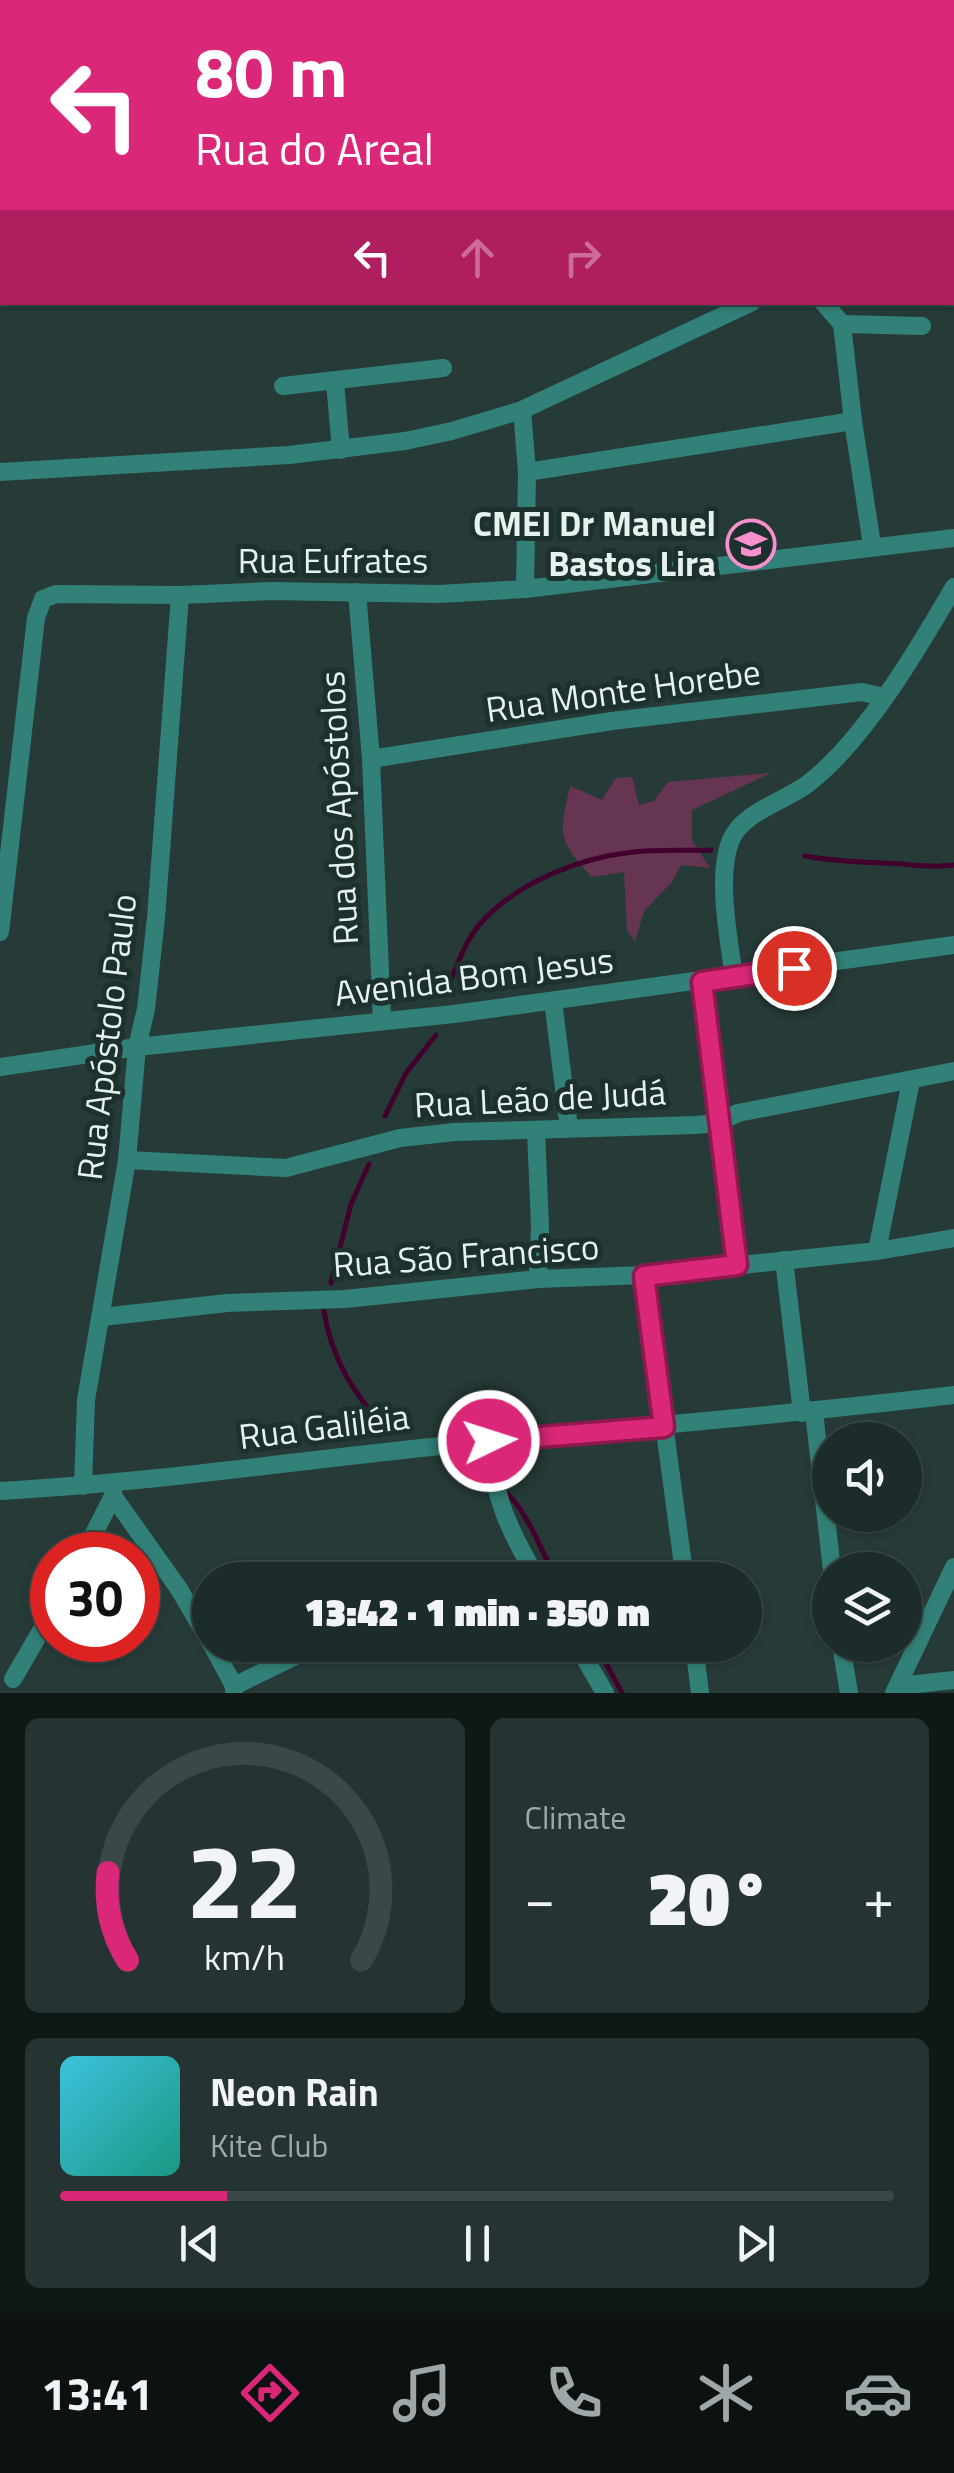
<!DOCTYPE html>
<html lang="en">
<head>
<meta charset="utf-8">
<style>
	body { margin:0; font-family:"Titillium Web",sans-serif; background:#253432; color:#f1f3f6; height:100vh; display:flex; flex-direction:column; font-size:38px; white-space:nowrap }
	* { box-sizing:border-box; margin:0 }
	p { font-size:32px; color:#a0a7a8 }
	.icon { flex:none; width:55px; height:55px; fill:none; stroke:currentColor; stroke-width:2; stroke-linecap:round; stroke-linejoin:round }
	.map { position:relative; height:1693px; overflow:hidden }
	.sheet { display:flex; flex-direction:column; gap:25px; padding:25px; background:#0f1817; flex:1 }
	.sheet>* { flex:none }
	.top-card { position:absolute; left:0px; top:0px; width:955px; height:305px; box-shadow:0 2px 8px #0004,0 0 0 2px #3a4847; background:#db2777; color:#fff; overflow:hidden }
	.fabs { position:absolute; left:812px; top:1422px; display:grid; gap:20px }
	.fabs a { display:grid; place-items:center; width:110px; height:110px; border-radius:50%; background:#1c2c2a; box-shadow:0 2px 8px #0004,0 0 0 2px #3a4847; font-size:50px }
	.speed { position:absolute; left:30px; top:1532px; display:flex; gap:20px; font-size:50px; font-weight:700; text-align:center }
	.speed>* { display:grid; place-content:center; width:130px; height:130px; border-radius:50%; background:#1c2c2a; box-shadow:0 2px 8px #0004,0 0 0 2px #3a4847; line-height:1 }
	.speed .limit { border:15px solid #d22; background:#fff; color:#111 }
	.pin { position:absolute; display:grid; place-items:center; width:85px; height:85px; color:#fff; margin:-42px; border:5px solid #fff; border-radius:50%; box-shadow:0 2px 10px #0007 }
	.me { position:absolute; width:110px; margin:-55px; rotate:86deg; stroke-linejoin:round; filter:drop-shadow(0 0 8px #0008) }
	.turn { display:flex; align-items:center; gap:35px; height:210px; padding:0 30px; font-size:45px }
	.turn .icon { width:130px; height:130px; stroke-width:2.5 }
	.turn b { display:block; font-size:70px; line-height:85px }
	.lanes { display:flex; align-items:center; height:95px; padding:0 30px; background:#0003; justify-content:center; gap:50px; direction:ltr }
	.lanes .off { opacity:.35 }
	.big { font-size:75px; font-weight:800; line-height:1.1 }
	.sheet .tile { flex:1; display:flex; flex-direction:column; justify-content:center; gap:15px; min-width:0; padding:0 35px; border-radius:15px; background:#253432 }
	.sheet .dial { align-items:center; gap:0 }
	.dial svg { height:260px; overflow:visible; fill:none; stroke:#3a4847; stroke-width:7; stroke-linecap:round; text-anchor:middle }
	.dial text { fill:#f1f3f6; stroke:none }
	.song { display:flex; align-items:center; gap:30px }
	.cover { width:120px; height:120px; border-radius:15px; background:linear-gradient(135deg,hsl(190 70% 55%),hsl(170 70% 35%)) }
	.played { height:10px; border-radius:5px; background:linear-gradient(90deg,#db2777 20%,#3a4847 20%) }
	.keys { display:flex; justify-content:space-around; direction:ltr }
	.heat { display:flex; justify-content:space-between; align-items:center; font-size:55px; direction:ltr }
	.sheet .tiles { flex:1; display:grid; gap:25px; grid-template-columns:1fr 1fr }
	.tile:last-child { grid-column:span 2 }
	.trip { position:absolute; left:192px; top:1562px; width:570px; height:100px; border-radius:50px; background:#1c2c2a; box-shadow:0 2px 8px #0004,0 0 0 2px #3a4847; font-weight:800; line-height:100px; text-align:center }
	.tabs { display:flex; height:160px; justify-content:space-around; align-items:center; background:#0b1211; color:#a0a7a8 }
	.tabs .icon { width:70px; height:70px }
	.tabs .on { color:#db2777 }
	.tabs b { font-size:45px; color:#f1f3f6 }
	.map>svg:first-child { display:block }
</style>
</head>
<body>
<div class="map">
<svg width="954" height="1693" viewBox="0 0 954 1693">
	<rect width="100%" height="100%" fill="#263b38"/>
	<!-- green -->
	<g fill="#663552">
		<polygon points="742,0 954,0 954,111 952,2 742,2"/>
		<path d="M771 773 692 810V840L710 868 681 865 671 883 644 911 635 941 627 930 624 872 592 877C557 839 559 835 570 786L602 800 616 778 632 777 639 805 654 801 668 782Z"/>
	</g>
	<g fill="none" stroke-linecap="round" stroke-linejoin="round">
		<!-- stream -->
		<g stroke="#42002e" stroke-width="5">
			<path d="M805 856C832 861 856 862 883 863 908 863 929 869 954 865"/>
			<path d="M448 987C457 966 465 941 480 924 517 882 579 858 633 852 659 849 686 851 711 850"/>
			<polyline points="385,1116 406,1073 436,1035"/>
			<polyline points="331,1283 351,1204 369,1164"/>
			<path d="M324 1311C331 1357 353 1393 384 1427"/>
			<path d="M508 1494C530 1517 541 1551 557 1580"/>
			<polyline points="596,1645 622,1693"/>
		</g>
		<!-- minor -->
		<g stroke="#328178" stroke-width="18">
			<polyline points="952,215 954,214"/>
			<polyline points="823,302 842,324 853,421 872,545"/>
			<polyline points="842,324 922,326"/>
			<polyline points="335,382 341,450"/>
			<polyline points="283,386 443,368"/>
			<polyline points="522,410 527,472 525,589"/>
			<polyline points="0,472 289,455 405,441 452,431 522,410 752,302"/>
			<polyline points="527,472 853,421"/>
			<polyline points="357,592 371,759 382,1020"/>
			<polyline points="371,759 612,721 862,692 883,697"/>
			<polyline points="0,932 36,618 43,599 56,594 180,595 271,591 439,594 525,589 954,538"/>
			<path d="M734 977C729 940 716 875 731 840 743 811 787 801 810 782 865 739 918 649 954 587"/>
			<polyline points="702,982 737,1265"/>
			<polyline points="553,1001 569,1128"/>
			<polyline points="0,1067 137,1047 454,1014 954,945"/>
			<polyline points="536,1130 540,1227 538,1279"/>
			<polyline points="127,1160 286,1168 400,1138 455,1132 696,1125 717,1123 738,1113 954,1071"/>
			<polyline points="877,1251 911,1081"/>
			<polyline points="784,1260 802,1413"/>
			<polyline points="644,1275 685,1580"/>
			<polyline points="102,1317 227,1303 345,1299 538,1279 644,1275 877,1251 954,1238"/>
			<polyline points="814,1412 832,1570"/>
			<path d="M489 1441C493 1497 510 1532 538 1580"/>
			<polyline points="113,1484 113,1496 179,1589 210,1642"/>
			<polyline points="83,1486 86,1400 127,1160 137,1047 146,1009 156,918 180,595"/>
			<path d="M0 1491C145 1483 287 1462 431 1447 606 1429 780 1416 954 1395"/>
			<polyline points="83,1555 113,1496"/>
			<polyline points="212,1645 234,1686 234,1693"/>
			<polyline points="577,1645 605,1693"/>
			<polyline points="694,1645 700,1693"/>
			<polyline points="841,1645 849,1693"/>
			<polyline points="13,1679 52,1612"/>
			<polyline points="234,1686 318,1645"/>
			<polyline points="899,1686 954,1680"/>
			<polyline points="894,1693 954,1567"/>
		</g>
	</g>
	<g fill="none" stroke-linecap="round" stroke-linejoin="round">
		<!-- route casing -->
		<g stroke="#8e194d" stroke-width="25">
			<polyline id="route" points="489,1441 664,1427 644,1276 737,1265 702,982 794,968"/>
		</g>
		<!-- route -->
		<use href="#route" stroke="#db2777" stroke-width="18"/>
	</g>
	<!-- icons -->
	<defs>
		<g id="school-ring" transform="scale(2.5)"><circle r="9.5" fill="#1c302e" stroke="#f790cd" stroke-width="1.5"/><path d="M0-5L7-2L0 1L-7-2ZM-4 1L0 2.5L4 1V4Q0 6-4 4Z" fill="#f790cd"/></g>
	</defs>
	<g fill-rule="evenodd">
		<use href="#school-ring" x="751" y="544"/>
	</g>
	<g text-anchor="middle" stroke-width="10" stroke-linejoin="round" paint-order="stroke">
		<!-- poi labels -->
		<g font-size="35" font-weight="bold" fill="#e5f2f0" stroke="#1c302e" text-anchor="end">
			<text x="716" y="536">CMEI Dr Manuel<tspan x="716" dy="40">Bastos Lira</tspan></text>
		</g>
		<!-- street labels -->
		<g font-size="35" fill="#e5f2f0" stroke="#1c302e">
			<text x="333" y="573">Rua Eufrates</text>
			<text transform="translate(623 691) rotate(-8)" y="12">Rua Monte Horebe</text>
			<text transform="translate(339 808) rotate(-93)" y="12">Rua dos Apóstolos</text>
			<text transform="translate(474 977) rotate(-7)" y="12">Avenida Bom Jesus</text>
			<text transform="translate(107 1037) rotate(-83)" y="12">Rua Apóstolo Paulo</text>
			<text transform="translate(540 1099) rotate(-3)" y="12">Rua Leão de Judá</text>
			<text transform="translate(466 1256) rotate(-4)" y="12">Rua São Francisco</text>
			<text transform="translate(324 1427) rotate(-7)" y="12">Rua Galiléia</text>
		</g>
	</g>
</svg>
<div class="fabs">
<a><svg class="icon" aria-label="sound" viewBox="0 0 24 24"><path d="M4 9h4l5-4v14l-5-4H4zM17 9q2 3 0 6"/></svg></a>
<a><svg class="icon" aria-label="layers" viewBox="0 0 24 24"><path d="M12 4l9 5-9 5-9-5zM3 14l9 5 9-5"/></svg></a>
</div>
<div class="speed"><div class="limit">30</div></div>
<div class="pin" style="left:794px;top:968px;background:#d93025"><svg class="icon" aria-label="arrive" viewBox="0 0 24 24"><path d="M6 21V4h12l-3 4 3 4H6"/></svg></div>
<svg class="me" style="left:489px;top:1441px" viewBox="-20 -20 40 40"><circle r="17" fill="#db2777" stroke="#fff" stroke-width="3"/><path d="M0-11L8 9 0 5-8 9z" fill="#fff"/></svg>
<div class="trip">13:42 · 1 min · 350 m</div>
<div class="top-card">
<div class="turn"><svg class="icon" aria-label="left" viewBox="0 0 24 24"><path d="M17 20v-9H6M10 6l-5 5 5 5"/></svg><div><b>80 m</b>Rua do Areal</div></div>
<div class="lanes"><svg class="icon" aria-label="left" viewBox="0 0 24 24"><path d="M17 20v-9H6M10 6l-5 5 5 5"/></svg><svg class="icon off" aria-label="ahead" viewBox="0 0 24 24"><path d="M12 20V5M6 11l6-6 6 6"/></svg><svg class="icon off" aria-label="right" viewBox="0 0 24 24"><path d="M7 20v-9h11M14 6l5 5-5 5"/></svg></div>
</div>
</div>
<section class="sheet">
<div class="tiles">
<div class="tile dial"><svg viewBox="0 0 100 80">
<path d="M14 69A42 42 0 1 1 86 69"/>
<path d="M14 69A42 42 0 0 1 8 42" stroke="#db2777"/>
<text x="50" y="56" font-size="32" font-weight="700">22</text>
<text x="50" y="72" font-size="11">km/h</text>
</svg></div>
<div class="tile"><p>Climate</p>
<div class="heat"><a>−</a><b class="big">20°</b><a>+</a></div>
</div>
<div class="tile">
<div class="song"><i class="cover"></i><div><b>Neon Rain</b><p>Kite Club</p></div></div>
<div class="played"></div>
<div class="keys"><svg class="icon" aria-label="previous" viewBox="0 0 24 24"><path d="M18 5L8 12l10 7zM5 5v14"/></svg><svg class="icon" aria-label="pause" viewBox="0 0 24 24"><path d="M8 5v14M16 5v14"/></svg><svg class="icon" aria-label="next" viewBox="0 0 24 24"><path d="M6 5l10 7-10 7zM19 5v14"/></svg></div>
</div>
</div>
</section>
<nav class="tabs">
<b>13:41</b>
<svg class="icon on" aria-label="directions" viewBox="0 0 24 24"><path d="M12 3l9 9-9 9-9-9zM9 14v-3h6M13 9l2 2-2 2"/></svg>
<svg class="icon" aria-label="music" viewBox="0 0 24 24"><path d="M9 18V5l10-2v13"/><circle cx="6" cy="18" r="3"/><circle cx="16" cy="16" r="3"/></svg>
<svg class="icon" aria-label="phone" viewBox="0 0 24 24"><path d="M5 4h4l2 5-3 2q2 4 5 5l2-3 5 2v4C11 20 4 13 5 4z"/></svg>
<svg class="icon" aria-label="climate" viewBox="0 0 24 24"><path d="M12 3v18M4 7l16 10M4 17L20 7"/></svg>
<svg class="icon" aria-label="car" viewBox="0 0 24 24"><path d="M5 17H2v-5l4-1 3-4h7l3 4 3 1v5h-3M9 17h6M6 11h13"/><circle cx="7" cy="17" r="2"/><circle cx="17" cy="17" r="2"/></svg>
</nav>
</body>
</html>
